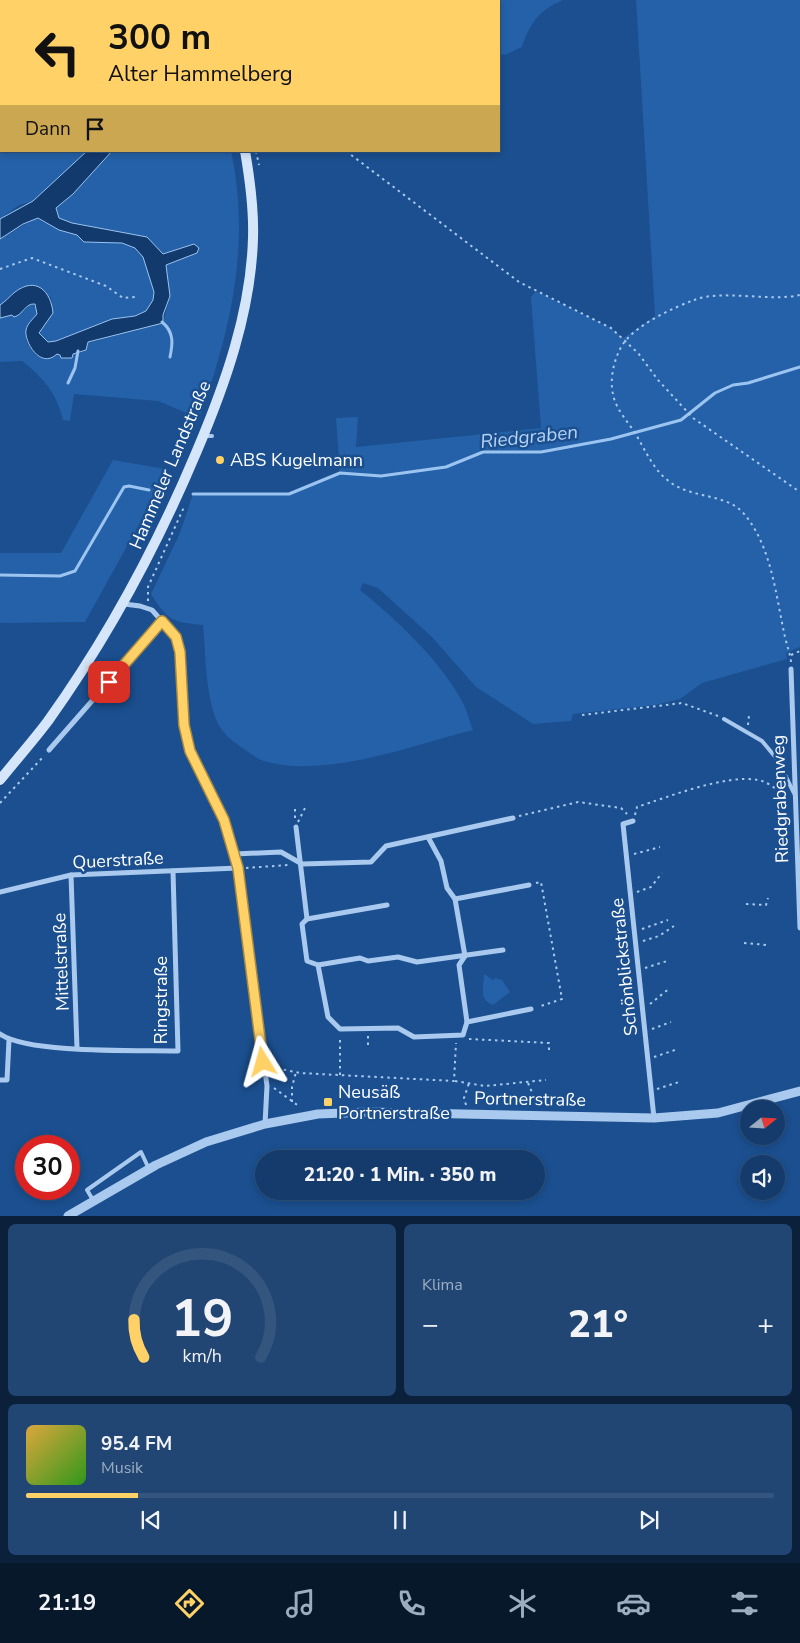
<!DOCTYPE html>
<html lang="de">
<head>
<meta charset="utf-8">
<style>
	body { margin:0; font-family:"Nunito Sans",sans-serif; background:#214673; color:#f1f3f6; height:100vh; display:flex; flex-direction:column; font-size:19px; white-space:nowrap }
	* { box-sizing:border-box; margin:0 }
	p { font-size:16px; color:#9dadc1 }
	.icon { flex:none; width:28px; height:28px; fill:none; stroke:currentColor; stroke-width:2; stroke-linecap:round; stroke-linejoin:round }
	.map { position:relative; height:1216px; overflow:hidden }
	.side { display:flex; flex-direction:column; gap:8px; padding:8px; background:#0b203b; flex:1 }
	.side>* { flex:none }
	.hud { position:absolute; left:0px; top:0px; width:500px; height:152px; box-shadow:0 2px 8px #0003,0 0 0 1px #33557e; background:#ffd166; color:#111; overflow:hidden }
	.needle { width:32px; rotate:72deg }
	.fabs { position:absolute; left:740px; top:1100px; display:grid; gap:10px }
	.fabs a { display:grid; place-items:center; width:45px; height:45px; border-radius:50%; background:#143b6b; box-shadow:0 2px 8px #0003,0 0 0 1px #33557e; font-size:25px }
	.speed { position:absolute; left:15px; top:1135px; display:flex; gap:10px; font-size:25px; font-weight:700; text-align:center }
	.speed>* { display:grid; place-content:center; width:65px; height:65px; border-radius:50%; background:#143b6b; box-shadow:0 2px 8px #0003,0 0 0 1px #33557e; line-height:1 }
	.speed .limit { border:8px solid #d22; background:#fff; color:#111 }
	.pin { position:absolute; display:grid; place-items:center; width:42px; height:42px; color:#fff; margin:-21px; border-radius:10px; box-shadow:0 2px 8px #0006 }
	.me { position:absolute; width:55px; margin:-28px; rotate:352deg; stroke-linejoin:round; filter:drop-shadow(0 0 4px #0008) }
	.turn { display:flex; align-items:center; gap:18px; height:105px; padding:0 25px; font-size:22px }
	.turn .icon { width:65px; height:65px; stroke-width:2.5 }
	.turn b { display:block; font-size:35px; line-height:42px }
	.then { display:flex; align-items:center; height:48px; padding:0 25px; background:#0003; gap:10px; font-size:19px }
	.big { font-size:38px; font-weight:800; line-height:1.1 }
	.side .tile { flex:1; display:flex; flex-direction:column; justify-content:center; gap:8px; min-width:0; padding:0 18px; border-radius:8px; background:#214673 }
	.side .dial { align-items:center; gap:0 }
	.dial svg { height:130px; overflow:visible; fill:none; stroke:#33557e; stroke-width:7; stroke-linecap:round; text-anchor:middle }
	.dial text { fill:#f1f3f6; stroke:none }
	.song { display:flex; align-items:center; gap:15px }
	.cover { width:60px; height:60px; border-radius:8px; background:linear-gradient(135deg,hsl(40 70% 55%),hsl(110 70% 35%)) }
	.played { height:5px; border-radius:2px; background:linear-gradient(90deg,#ffd166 15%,#33557e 15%) }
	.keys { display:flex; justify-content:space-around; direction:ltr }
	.heat { display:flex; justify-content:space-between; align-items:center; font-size:28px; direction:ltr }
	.side .tiles { flex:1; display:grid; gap:8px; grid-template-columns:1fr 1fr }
	.tile:last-child { grid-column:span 2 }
	.trip { position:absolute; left:255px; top:1150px; width:290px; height:50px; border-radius:25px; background:#143b6b; box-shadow:0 2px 8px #0003,0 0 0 1px #33557e; font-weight:800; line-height:50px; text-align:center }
	.tabs { display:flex; height:80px; justify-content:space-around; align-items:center; background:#08182b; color:#9dadc1 }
	.tabs .icon { width:35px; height:35px }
	.tabs .on { color:#ffd166 }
	.tabs b { font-size:22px; color:#f1f3f6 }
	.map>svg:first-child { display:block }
</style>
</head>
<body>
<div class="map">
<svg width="800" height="1216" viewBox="0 0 800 1216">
	<rect width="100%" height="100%" fill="#1b4f8f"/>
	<!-- green -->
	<g fill="#2461a8">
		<polygon points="0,0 110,1 1,1 1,151 87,151 33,201 19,205 0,219"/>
		<path d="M448 0H563C539 10 530 23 522 47L505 55 499 54V1Z"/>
		<path d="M636 0H800V647L786 653 787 659 702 683 680 699 655 705 573 714 571 721 533 724 476 687 432 637 378 588 363 583 360 590C396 619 439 659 462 701 467 710 469 720 473 730 413 745 326 779 264 761 257 759 250 753 244 749 233 742 221 733 216 719 205 690 206 656 203 625 172 622 168 621 151 594L180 533 193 494H289L340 473 336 418 358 417 356 447 541 428 531 297 536 291 611 328 623 338 655 316Z"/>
		<path d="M112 151H231C251 243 231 331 199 418L158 401 74 394 70 421 63 420C57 394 43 377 22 361L0 362V318L24 311 31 303 37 309C37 319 27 328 26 338 26 342 29 346 31 349 39 360 46 361 57 354L60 355 61 358H72V354L84 352 88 343 163 323 170 296 166 265 197 253 194 245 163 254 146 237 72 223 59 218 56 208 73 194Z"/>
		<polygon points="36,218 59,230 77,235 84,242 122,243 135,248 143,257 154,292 153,300 146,311 135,316 112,319 56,341 47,342 39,333 53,313 51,297 16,292 0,305 0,239"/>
		<polygon points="113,460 165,469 147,510 85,622 0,623 0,553 61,553"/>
		<path d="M484 974 493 980 495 978 502 980 510 992 493 1005C478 999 484 986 484 974Z"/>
	</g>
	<!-- water -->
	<path fill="#123a6d" stroke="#9cc4f0" d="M87 151H112L73 194 56 208 59 218 72 223 147 237 163 254 194 244 199 248 197 253 166 265 170 296 163 315V323L88 342 86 350 73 354 72 358H61L60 355 57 354C40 370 24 341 26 330 27 324 33 319 37 314L35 304C25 303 23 315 14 317L12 315 0 318V305C5 302 10 296 15 292 36 276 51 291 53 313L39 333 48 342 56 341 112 319 135 316 146 311 153 300 154 292 143 257 135 248 122 243 84 242 77 235 59 230 38 218 23 224 0 239V219L33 201Z"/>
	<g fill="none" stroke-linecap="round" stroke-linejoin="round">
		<!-- stream -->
		<g stroke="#9cc4f0" stroke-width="3">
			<polyline points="0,130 1,130"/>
			<path d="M162 322C174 332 173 343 170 357"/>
			<polyline points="68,383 75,368 78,351"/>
			<polyline points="193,494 289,494 340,473 381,476 446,467 483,452 541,452 611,439 681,420 715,393 733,385 748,383 800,367"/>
			<polyline points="0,575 60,576 75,571 124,487 129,486 149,490"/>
		</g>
		<!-- path -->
		<g stroke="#a9c9ee" stroke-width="2" stroke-dasharray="2.5 4" stroke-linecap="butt">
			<polyline points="28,1 28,0"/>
			<polyline points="256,151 259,165"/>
			<polyline points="346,151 519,282 611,328 638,353 658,380 693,418 800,492"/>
			<polyline points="0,269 32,258 106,286 123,298 136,297"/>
			<polyline points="148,601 148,587 184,507"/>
			<polyline points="791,655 800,651"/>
			<path d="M791 662C790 653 787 646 785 637 776 597 772 548 745 515 728 493 692 499 670 482 653 470 646 451 635 433 628 422 615 408 613 394 609 378 615 353 626 340 642 322 673 308 694 300 722 289 768 302 800 295"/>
			<polyline points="582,715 682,703 718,716"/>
			<polyline points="748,725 749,715"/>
			<polyline points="0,803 44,756"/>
			<polyline points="295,809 295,820"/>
			<path d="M635 815 637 807C668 797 726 774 758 780 767 781 780 792 788 797"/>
			<polyline points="519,816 578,802 621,808 627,814"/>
			<polyline points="298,822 306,806"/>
			<polyline points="634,854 660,847"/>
			<polyline points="246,868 288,865"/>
			<polyline points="536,883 541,882 562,999 538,1007"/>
			<polyline points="637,892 651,887 662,873"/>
			<polyline points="746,904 766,905 768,898"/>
			<polyline points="642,929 668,920"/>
			<polyline points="643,941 659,936 674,926"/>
			<polyline points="744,943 767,945"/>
			<polyline points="645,968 667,961"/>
			<polyline points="650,1004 670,988"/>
			<polyline points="652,1029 671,1022"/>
			<polyline points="368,1036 368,1049"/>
			<polyline points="469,1039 549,1043 549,1051"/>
			<polyline points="654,1057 678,1049"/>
			<polyline points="271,1067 300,1073 454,1081 456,1043"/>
			<polyline points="340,1075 340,1037"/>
			<polyline points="455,1081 485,1086 546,1080"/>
			<polyline points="528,1083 538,1106"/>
			<polyline points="274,1088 300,1107"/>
			<polyline points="657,1089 679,1082"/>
			<polyline points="292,1102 292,1087 296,1072"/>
			<polyline points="466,1105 464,1098 469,1083"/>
		</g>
		<!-- service -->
		<g stroke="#a9c9ee" stroke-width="4">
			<polyline points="204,436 212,436"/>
			<polyline points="724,719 762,741 777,759 794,793"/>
			<polyline points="93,1200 87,1190 141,1152 149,1169"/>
		</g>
		<!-- minor -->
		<g stroke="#a9c9ee" stroke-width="5">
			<polyline points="124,604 140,606 152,610 176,637 180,652 185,725 190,751 224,820 238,868 267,1086 265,1124"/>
			<polyline points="791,669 800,928"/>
			<polyline points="49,750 162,621"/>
			<polyline points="633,821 623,824 654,1118"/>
			<polyline points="296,827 307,919 302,924 307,961 318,965 328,1017 340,1029 398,1028 414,1037 463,1035 467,1022 459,965 465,956 455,899 447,888 441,861 428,837"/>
			<polyline points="235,854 281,852 302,864 371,862 386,846 513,818"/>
			<polyline points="71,875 77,1048"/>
			<polyline points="0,892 71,875 238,868"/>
			<polyline points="455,899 529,885"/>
			<polyline points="307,919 387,905"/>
			<polyline points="318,965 360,958 368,961 398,957 417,962 503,950"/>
			<polyline points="467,1022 531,1009"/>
			<path d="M0 1034C30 1054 138 1050 178 1051L173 871"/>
			<polyline points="0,1080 7,1080 9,1040"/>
		</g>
		<!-- tertiary -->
		<polyline stroke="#a9c9ee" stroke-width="9" points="68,1216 156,1165 206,1142 265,1124 318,1114 368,1112 654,1118 718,1113 800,1091"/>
		<!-- secondary -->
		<g stroke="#d6e6fa" stroke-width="10">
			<polyline points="178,0 179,1"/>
			<path d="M0 780C16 760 33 741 48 721 108 637 156 548 196 453 225 385 251 312 253 238 254 209 250 180 245 151"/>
		</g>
	</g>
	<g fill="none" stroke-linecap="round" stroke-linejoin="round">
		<!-- route casing -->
		<g stroke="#a68842" stroke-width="12">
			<polyline id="route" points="109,682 162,621 176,637 180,652 184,725 190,751 224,820 238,868 263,1062"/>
		</g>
		<!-- route -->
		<use href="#route" stroke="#ffd166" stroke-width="9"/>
	</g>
	<!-- markers -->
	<g fill="#ffd166" stroke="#1b4f8f" stroke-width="2">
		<circle cx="220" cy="460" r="5"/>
		<rect x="323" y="1097" width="10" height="10" rx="2.5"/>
	</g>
	<g text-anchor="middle" stroke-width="5" stroke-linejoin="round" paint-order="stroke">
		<!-- poi labels -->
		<g font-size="18" fill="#fff" stroke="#1b4f8f" text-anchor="start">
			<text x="230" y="466">ABS Kugelmann</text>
			<text x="338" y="1098">Neusäß<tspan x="338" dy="21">Portnerstraße</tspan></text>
		</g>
		<!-- street labels -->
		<g font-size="18" fill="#fff" stroke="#1b4f8f">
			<text transform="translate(170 465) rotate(-67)" y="6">Hammeler Landstraße</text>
			<text transform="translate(780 799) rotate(-92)" y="6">Riedgrabenweg</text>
			<text transform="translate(118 860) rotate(-3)" y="6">Querstraße</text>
			<text transform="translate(61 962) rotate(-92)" y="6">Mittelstraße</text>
			<text transform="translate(624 967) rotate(-96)" y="6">Schönblickstraße</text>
			<text transform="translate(161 1000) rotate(-90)" y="6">Ringstraße</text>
			<text transform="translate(530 1099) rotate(1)" y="6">Portnerstraße</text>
		</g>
		<!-- water labels -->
		<g font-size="19" font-style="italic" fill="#b5d3f5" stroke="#1b4f8f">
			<text transform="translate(529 436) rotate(-6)" y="7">Riedgraben</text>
		</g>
	</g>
</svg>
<div class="fabs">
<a><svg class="needle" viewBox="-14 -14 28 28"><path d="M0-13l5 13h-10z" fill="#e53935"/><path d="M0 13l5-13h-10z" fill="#9dadc1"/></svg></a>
<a><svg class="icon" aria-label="sound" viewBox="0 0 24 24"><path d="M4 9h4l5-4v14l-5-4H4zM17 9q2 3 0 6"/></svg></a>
</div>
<div class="speed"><div class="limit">30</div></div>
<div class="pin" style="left:109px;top:682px;background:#d93025"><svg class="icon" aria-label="arrive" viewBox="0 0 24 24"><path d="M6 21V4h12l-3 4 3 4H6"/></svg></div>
<svg class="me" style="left:263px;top:1062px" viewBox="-20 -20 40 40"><path d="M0-17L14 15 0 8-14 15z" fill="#ffd166" stroke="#fff" stroke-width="4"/></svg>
<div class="trip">21:20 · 1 Min. · 350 m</div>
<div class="hud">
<div class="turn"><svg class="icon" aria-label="left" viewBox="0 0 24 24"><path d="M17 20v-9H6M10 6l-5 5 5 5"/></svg><div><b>300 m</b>Alter Hammelberg</div></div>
<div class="then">Dann<svg class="icon" aria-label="arrive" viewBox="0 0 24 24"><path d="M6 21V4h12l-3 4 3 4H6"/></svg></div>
</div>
</div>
<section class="side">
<div class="tiles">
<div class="tile dial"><svg viewBox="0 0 100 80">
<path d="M14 69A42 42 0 1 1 86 69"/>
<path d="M14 69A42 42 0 0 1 8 46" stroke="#ffd166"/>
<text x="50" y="56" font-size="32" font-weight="700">19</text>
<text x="50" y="72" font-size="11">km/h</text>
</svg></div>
<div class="tile"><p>Klima</p>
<div class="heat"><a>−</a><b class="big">21°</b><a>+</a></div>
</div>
<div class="tile">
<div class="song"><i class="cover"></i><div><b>95.4 FM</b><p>Musik</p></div></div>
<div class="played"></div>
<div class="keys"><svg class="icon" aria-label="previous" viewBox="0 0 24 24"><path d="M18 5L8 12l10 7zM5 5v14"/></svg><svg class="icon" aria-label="pause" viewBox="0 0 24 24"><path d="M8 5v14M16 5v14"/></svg><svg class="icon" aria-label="next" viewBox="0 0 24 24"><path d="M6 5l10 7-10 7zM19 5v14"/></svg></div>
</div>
</div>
</section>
<nav class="tabs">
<b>21:19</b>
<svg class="icon on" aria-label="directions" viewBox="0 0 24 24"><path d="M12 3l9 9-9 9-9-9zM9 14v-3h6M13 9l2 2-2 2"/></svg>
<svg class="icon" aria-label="music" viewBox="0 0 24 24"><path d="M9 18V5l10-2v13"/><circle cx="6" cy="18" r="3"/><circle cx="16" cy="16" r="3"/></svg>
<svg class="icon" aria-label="phone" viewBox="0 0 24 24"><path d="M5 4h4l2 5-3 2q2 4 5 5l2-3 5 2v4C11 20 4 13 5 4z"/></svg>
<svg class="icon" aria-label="climate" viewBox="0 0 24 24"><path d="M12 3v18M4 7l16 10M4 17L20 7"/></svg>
<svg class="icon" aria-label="car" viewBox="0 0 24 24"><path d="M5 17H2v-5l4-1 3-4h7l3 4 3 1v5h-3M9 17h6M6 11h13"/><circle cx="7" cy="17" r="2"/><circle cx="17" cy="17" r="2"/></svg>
<svg class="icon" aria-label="filters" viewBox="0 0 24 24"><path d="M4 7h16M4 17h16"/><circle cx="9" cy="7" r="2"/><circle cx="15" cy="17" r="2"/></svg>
</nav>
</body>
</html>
